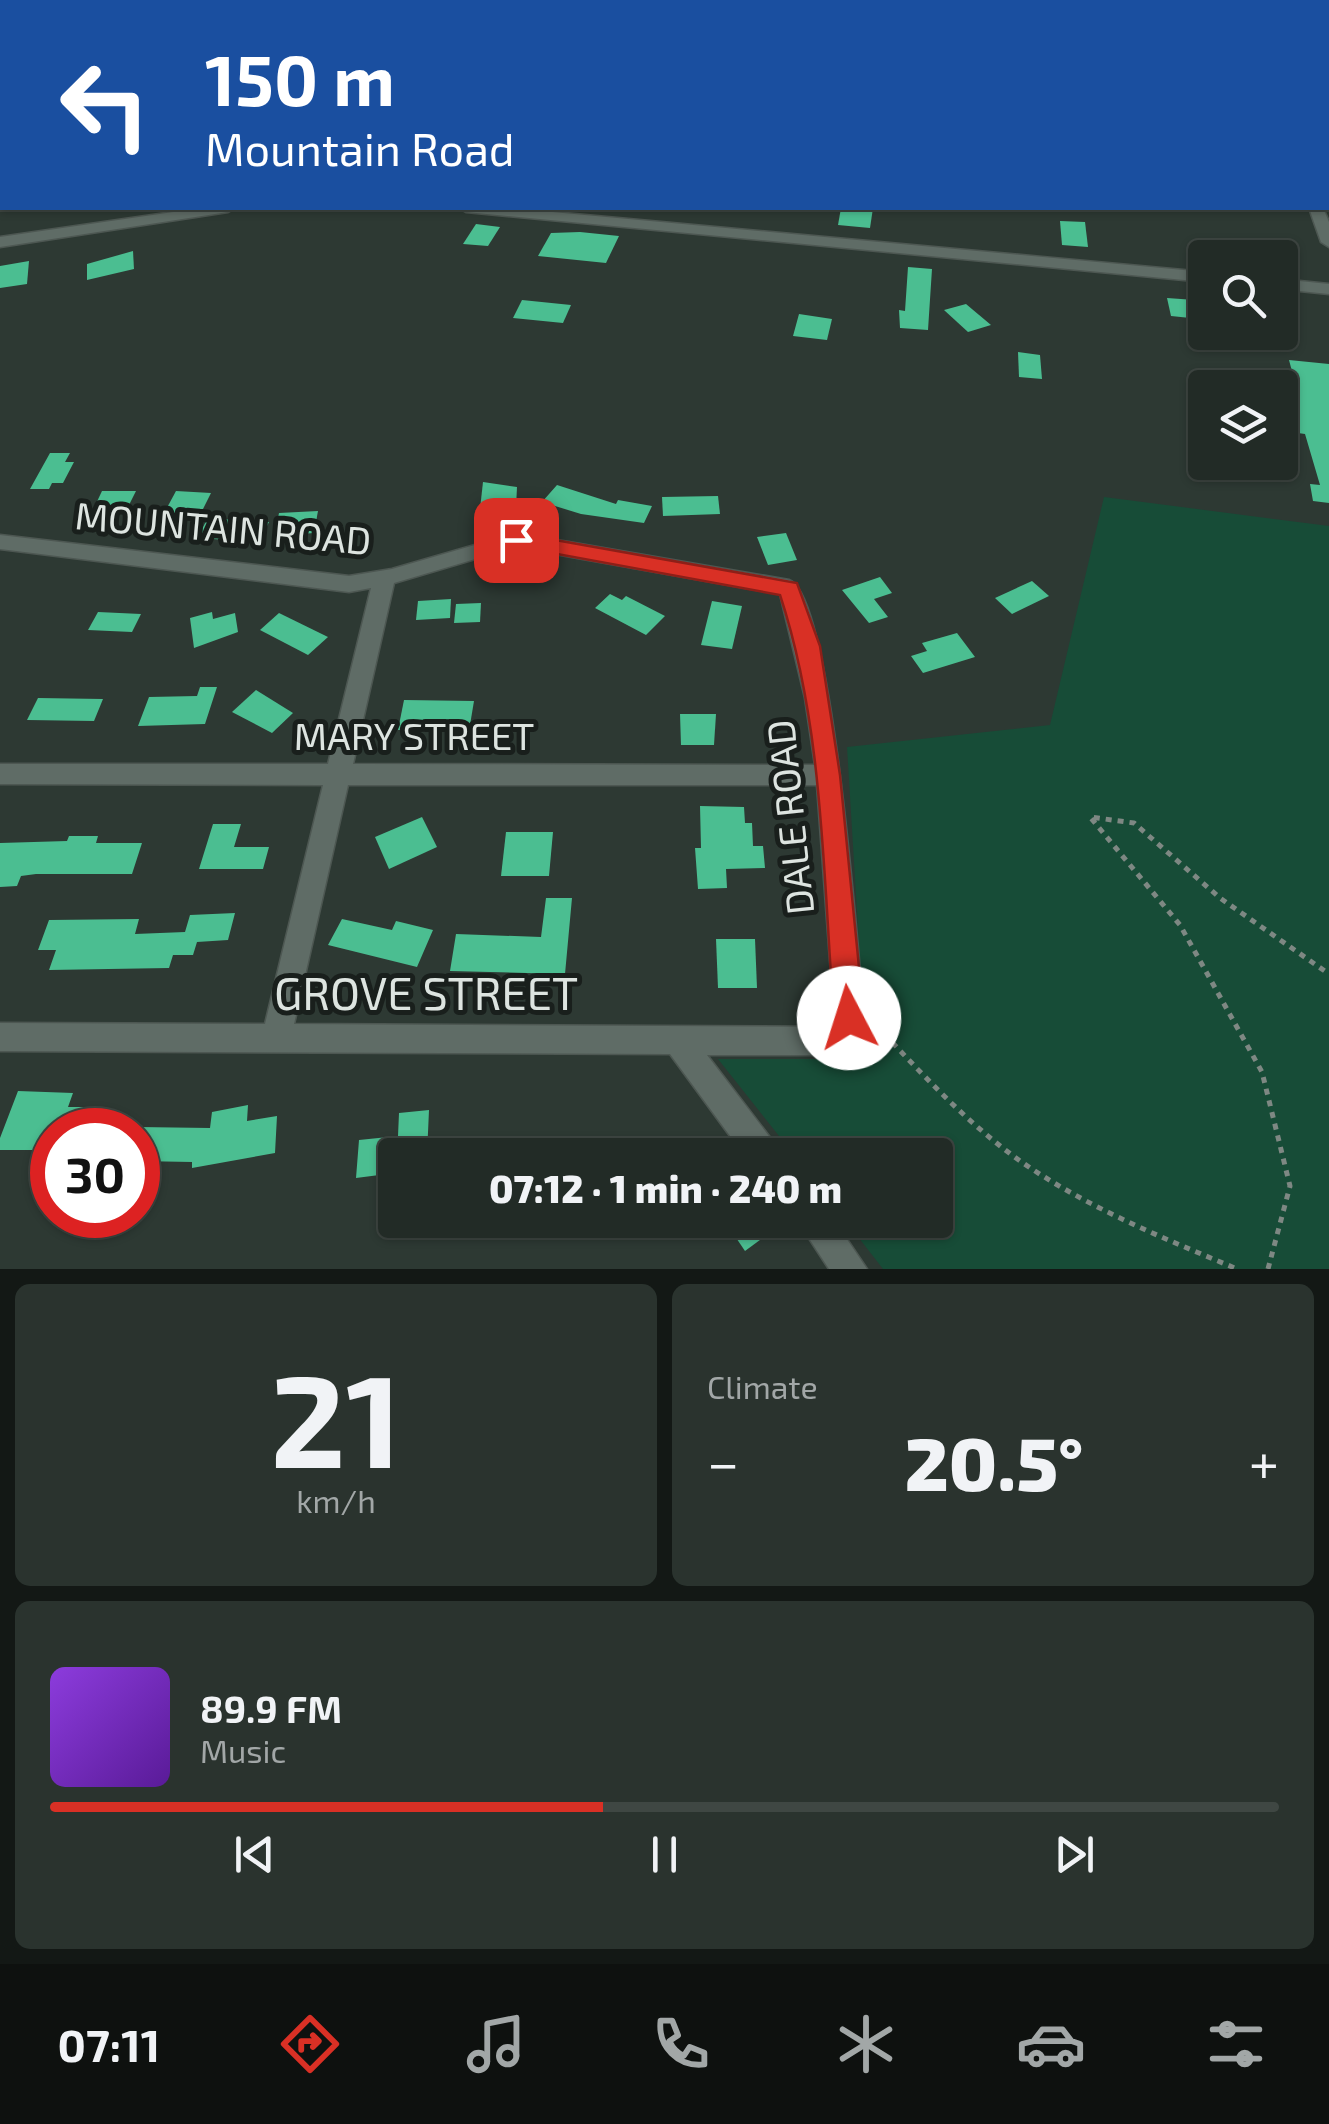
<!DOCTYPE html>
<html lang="en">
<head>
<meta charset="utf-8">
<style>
	body { margin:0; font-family:"Exo 2",sans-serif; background:#2a332e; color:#f1f3f6; height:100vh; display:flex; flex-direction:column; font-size:38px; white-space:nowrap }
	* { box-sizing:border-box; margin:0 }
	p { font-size:32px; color:#a2a7a7 }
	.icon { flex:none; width:55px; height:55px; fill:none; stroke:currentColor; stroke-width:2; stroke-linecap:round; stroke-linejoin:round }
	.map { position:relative; height:1269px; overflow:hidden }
	.panel { display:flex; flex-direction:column; gap:15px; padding:15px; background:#131815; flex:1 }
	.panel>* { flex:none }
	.banner { position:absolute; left:0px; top:0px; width:1330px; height:210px; box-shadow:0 2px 8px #0004,0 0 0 2px #3f4743; background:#1a4fa0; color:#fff; overflow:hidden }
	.controls { position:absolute; left:1188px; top:240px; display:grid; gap:20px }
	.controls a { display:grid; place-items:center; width:110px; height:110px; border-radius:10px; background:#222b26; box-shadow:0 2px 8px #0004,0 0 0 2px #3f4743; font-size:50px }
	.speed { position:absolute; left:30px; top:1108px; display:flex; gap:20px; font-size:50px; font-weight:700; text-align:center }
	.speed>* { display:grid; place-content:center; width:130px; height:130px; border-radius:50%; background:#222b26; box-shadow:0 2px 8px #0004,0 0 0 2px #3f4743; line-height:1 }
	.speed .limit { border:15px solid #d22; background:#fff; color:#111 }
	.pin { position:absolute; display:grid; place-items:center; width:85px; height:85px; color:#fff; margin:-42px; border-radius:20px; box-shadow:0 5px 15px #0006 }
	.me { position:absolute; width:110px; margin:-55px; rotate:355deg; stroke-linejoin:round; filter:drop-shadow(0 0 8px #0008) }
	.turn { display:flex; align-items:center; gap:35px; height:210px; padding:0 40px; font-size:45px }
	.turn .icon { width:130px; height:130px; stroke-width:2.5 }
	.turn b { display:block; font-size:70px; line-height:85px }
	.big { font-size:75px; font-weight:800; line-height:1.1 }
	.panel .card { flex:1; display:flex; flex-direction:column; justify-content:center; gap:15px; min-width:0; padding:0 35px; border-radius:15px; background:#2a332e }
	.panel .dial { align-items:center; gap:0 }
	.dial b { font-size:130px; line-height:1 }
	.song { display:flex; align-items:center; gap:30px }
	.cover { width:120px; height:120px; border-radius:15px; background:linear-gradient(135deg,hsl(270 70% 55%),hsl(270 70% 35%)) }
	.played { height:10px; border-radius:5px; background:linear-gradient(90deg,#d93025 45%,#3f4743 45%) }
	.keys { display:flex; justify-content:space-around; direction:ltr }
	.heat { display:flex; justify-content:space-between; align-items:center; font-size:55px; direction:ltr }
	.panel .tiles { flex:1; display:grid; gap:15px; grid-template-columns:1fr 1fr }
	.card:last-child { grid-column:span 2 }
	.trip { position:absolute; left:378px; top:1138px; width:575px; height:100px; border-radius:10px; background:#222b26; box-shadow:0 2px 8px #0004,0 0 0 2px #3f4743; font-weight:800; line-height:100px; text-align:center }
	.dock { display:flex; height:160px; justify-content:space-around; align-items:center; background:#0e110f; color:#a2a7a7 }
	.dock .icon { width:70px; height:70px }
	.dock .active { color:#d93025 }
	.dock b { font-size:45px; color:#f1f3f6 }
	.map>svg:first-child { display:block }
</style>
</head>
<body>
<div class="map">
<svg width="1329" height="1269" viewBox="0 0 1329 1269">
	<rect width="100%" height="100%" fill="#2d3933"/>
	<!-- green -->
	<polygon fill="#174c37" points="1104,497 1329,526 1329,1269 883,1269 845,1220 935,1220 935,1155 794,1155 718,1059 866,1059 847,747 1050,725"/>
	<!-- building -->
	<g fill="#4bbe91">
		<polygon points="841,208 873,208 870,228 838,225"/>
		<polygon points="1060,221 1085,222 1088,247 1062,245"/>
		<polygon points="476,224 500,227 488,246 463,244"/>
		<polygon points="580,232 619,236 606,263 538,256 551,233"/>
		<polygon points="133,251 134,269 87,280 87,264"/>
		<polygon points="29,261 27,284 0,288 0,266"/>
		<polygon points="908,267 932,269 928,330 900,328 899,310 905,311"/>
		<polygon points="1167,298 1195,300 1200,319 1171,316"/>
		<polygon points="522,300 571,305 563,323 513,318"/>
		<polygon points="966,304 991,325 968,332 944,310"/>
		<polygon points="799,314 832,319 827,340 793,336"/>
		<polygon points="1018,352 1040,355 1042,379 1019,377"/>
		<polygon points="1289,360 1329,364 1329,503 1313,501 1310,484 1320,485 1305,434 1298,433 1288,396 1280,395 1280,378 1280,388 1233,388 1229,370 1294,379"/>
		<polygon points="50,453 70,453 65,462 74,462 63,483 52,483 49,489 30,489"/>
		<polygon points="483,482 517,487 516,508 480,509"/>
		<polygon points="557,485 616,504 618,500 652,506 644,523 581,514 542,502"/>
		<polygon points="102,491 136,491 128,507 94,508"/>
		<polygon points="176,491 211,493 198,519 162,517"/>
		<polygon points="718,496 720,514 663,516 662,497"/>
		<polygon points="318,511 314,533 274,536 279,513"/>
		<polygon points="208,518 269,522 259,542 197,538"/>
		<polygon points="786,533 797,560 768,565 757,537"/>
		<polygon points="880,577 892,593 874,599 888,617 869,623 842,590"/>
		<polygon points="1032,581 1049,596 1012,614 995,598"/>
		<polygon points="610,594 622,600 626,596 665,616 646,635 595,608"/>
		<polygon points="451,599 450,618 416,620 418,601"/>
		<polygon points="712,601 742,606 732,649 701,645"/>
		<polygon points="481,603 480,622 454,623 456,604"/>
		<polygon points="98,612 141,614 132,632 88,630"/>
		<polygon points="212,612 213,619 235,613 238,632 194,648 190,618"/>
		<polygon points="279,613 328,637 308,655 260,630"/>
		<polygon points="957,633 975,657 923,673 911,656 927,651 922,643"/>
		<polygon points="200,687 217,687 205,724 138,726 149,697 197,696"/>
		<polygon points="256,690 293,713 272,733 232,712"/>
		<polygon points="38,698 103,699 94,721 27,720"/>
		<polygon points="404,700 474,701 469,731 398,730"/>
		<polygon points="680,714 716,714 714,745 681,745"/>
		<polygon points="700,806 744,807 745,823 752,823 753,846 763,846 765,868 726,869 727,888 698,889 695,848 701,848"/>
		<polygon points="422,817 437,847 389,869 375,837"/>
		<polygon points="213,824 241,824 234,847 269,847 263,869 199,869"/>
		<polygon points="506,832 553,832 549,876 501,876"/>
		<polygon points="69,836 98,836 96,843 142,843 132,874 36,874 21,876 17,886 0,887 0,843 67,841"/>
		<polygon points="546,898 572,898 565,974 450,971 456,934 541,937"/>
		<polygon points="235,913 228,940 197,942 193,955 173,955 169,968 49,970 56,950 38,950 49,920 139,919 135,934 185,932 190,915"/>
		<polygon points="342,919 392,930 396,921 433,930 417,967 328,945"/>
		<polygon points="716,939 755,939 757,988 718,988"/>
		<polygon points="18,1091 73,1093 68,1107 97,1107 89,1130 52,1130 52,1150 0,1150 0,1138"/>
		<polygon points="248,1105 247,1121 277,1116 275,1153 192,1168 192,1162 138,1161 138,1127 210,1128 212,1112"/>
		<polygon points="429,1110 427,1155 395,1155 395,1173 356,1178 359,1140 398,1136 399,1113"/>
		<polygon points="588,1136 588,1155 500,1155 501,1137"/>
		<polygon points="724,1220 764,1220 772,1231 745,1251"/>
	</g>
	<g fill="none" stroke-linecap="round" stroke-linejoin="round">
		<!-- minor casing -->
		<g stroke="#4d5752" stroke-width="3">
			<g id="minor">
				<polygon points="804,0 818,0 820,2 806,2"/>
				<polygon points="1086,0 1100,0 1102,2 1088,2"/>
				<rect x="1328" y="174" width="1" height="8"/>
				<polygon points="201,208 235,208 228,212 0,247 0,237"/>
				<polygon points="459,208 509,208 1205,272 1205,282 466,212"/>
				<polygon points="1309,208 1323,208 1329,222 1329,247 1321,242"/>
				<polygon points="1280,279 1329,284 1329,294 1280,289"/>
				<path d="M516 533 789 580C834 594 860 982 866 1041L862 1051 851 1055H707L775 1144 780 1155H744L670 1054 0 1051V1023L265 1024 323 785 0 784V764H328L371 588 349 592 0 549V535L349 576 392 569ZM516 547 780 594 805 698 815 765 353 764 394 583ZM348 785H817L835 1027 294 1024Z"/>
				<polygon points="797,1220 834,1220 867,1269 829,1269"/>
			</g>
		</g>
		<!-- path -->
		<g stroke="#7e8883" stroke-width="5" stroke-dasharray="6 6" stroke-linecap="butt">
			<path d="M876 1025C920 1072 964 1120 1016 1158 1083 1206 1161 1237 1237 1269"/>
			<polyline points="1268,1269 1290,1186 1262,1072 1180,925 1090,817 1134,823 1220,898 1329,974"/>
		</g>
		<!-- minor -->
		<use href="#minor" fill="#5f6c66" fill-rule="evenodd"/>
	</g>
	<!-- route -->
	<path fill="#d93025" stroke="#8d1f18" stroke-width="2.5" d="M516 533 797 583 820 646 840 775 864 1018 859 1028 849 1032 839 1028 834 1018C823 878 824 728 780 595L508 545 505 540Z"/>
	<g text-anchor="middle" stroke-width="10" stroke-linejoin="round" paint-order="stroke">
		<!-- street labels -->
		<g font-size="38" fill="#dde4e0" stroke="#191f1c">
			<text transform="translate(223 529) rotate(5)" y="13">MOUNTAIN ROAD</text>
			<text x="414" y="750">MARY STREET</text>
			<text transform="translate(791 817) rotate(-96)" y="13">DALE ROAD</text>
		</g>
		<!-- near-street labels -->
		<g font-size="45" fill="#dde4e0" stroke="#191f1c">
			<text x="426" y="1010">GROVE STREET</text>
		</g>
	</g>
</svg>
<div class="controls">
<a><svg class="icon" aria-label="search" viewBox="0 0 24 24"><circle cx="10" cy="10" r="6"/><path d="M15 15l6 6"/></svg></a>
<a><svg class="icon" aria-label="layers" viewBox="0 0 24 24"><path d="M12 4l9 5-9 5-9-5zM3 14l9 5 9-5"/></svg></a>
</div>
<div class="speed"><div class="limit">30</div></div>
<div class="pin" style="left:516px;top:540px;background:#d93025"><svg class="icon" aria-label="arrive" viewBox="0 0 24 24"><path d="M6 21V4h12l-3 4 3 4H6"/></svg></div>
<svg class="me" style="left:849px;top:1018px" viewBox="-20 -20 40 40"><circle r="19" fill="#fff"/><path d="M0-13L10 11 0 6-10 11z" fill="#d93025"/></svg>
<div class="trip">07:12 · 1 min · 240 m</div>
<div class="banner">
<div class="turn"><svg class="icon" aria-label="left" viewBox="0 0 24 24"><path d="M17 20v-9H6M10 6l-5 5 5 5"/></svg><div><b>150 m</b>Mountain Road</div></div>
</div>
</div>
<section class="panel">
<div class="tiles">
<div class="card dial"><b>21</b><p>km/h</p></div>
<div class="card"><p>Climate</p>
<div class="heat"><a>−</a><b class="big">20.5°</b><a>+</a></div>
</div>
<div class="card">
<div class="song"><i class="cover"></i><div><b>89.9 FM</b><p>Music</p></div></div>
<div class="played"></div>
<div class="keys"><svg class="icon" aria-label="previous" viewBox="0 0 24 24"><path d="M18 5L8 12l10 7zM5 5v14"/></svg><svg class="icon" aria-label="pause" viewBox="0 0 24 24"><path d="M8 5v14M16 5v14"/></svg><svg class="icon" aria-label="next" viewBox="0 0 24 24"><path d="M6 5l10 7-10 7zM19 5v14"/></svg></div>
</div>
</div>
</section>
<nav class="dock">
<b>07:11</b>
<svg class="icon active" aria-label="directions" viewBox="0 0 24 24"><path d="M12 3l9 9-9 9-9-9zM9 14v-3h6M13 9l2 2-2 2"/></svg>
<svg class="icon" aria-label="music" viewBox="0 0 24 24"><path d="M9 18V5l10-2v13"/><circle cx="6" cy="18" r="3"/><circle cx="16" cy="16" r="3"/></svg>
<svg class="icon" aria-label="phone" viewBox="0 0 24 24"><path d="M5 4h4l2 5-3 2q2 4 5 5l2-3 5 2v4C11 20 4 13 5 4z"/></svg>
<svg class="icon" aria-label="climate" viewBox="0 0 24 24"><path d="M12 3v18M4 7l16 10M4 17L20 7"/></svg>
<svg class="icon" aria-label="car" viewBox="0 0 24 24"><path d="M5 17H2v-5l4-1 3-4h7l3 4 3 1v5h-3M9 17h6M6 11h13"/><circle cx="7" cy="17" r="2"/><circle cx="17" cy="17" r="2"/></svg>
<svg class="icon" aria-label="filters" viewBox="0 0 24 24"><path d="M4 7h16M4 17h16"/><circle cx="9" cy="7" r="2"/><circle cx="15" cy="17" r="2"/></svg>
</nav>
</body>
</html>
